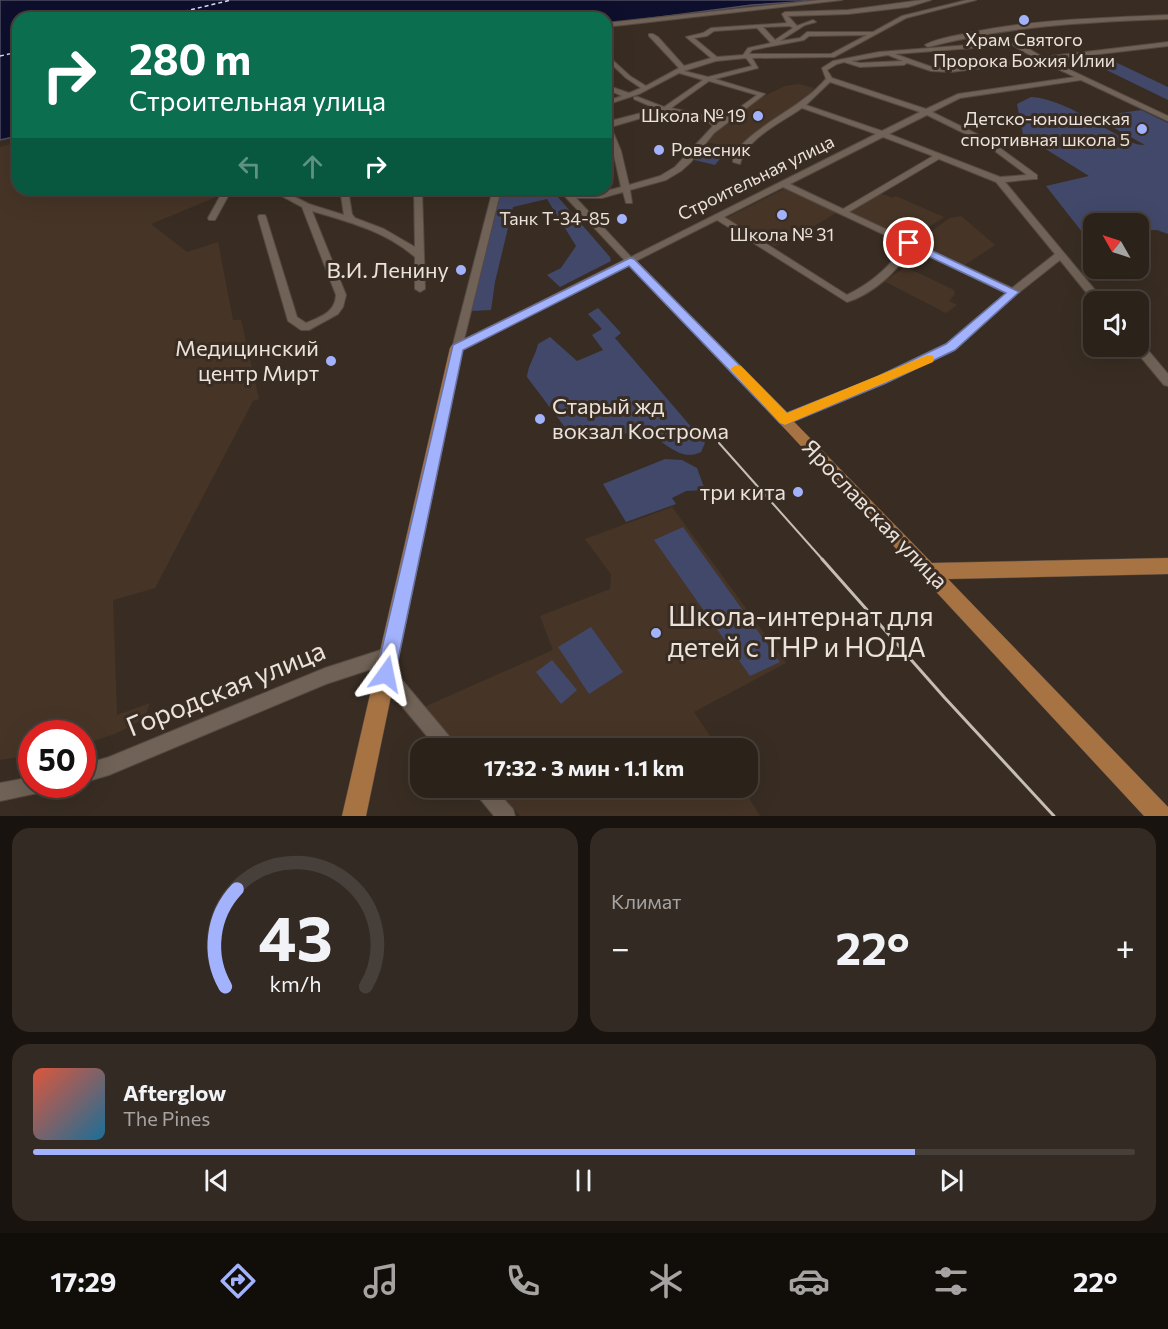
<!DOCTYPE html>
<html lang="ru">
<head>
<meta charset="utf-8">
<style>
	body { margin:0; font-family:Commissioner,sans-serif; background:#332a23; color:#f1f3f6; height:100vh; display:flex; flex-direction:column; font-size:22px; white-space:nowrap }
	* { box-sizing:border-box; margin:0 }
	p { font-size:20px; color:#a6a4a2 }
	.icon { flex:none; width:33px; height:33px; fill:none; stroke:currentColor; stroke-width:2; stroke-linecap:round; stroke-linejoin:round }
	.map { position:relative; height:816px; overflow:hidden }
	.sheet { display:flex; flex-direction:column; gap:12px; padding:12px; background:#18130e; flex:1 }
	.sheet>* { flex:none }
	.hud { position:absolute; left:12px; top:12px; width:600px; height:183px; border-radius:18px; box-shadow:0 6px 24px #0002,0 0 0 2px #473f39; background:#0b6e4f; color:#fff; overflow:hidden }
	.needle { width:39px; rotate:309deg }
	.buttons { position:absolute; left:1083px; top:213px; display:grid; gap:12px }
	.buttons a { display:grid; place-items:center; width:66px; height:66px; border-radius:12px; background:#2b221a; box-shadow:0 6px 24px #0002,0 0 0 2px #473f39; font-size:30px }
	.speed { position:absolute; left:18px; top:720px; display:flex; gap:12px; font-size:30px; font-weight:700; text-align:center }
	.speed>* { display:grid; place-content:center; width:78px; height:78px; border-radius:50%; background:#2b221a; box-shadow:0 6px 24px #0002,0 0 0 2px #473f39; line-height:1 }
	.speed .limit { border:9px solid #d22; background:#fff; color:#111 }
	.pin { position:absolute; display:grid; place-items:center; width:51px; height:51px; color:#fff; margin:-26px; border:3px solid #fff; border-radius:50%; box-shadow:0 2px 6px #0007 }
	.me { position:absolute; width:66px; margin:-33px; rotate:12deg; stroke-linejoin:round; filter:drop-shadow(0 0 4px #0008) }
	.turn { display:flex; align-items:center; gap:21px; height:126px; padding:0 18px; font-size:27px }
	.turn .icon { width:78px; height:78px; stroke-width:2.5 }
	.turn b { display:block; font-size:42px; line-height:51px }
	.lanes { display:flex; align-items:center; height:57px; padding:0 18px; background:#0003; justify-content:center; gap:30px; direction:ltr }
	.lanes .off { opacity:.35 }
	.big { font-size:45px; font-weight:700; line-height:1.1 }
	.sheet .card { flex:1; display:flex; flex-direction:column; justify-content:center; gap:9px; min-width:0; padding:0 21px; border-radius:18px; background:#332a23 }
	.sheet .dial { align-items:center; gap:0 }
	.dial svg { height:156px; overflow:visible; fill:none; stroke:#473f39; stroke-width:7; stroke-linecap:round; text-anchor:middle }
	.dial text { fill:#f1f3f6; stroke:none }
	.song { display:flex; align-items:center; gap:18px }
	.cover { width:72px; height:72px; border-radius:9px; background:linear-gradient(135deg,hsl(10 70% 55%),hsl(200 70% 35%)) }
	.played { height:6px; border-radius:3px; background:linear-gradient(90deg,#a3b2fd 80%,#473f39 80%) }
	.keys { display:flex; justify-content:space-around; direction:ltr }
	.heat { display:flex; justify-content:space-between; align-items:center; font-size:33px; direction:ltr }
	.sheet .tiles { flex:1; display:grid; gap:12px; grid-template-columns:1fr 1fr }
	.card:last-child { grid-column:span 2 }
	.trip { position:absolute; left:410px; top:738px; width:348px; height:60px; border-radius:18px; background:#2b221a; box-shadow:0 6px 24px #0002,0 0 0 2px #473f39; font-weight:700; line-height:60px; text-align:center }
	.dock { display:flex; height:96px; justify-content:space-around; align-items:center; background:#110e0a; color:#a6a4a2 }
	.dock .icon { width:42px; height:42px }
	.dock .current { color:#a3b2fd }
	.dock b { font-size:27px; color:#f1f3f6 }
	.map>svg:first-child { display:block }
</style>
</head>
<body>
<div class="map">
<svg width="1168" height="816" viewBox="0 0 1168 816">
	<rect width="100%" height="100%" fill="#392d23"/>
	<!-- built -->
	<g fill="#463527">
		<polygon points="798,84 814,88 811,91 814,92 736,149 707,142 714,132 762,97 785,86"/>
		<polygon points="18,142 18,189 219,189 219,196 151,224 187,252 218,242 233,320 241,320 259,399 253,401 155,588 113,600 117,715 150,703 144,719 117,733 83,745 82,734 32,734 31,755 0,760 0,147"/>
		<polygon points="786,188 838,212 792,239 774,246 726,218"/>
		<polygon points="880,193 893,198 896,196 944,217 909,240 849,213"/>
		<polygon points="961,216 995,245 963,266 915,243 950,218"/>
		<polygon points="906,267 954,290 955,294 949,301 957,305 946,313 884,281"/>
		<polygon points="672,507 786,663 694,712 718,748 461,748 424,707 553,650 540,616 610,589 611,574 585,539"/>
		<polygon points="495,788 743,788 760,816 520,816"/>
	</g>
	<!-- green -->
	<g fill="#414869">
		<polygon points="1111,60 1168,87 1168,100 1090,62"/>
		<path d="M1031 97C1061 99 1090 120 1116 134 1126 140 1133 145 1145 145L1094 117 1141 110 1168 123V234L1157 230H1139L1138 224H1094L1093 240 1086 237 1046 186 1089 176 1023 135 1017 104Z"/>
		<polygon points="704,144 728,149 715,165 690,159"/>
		<polygon points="502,189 551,189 610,257 611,261 560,287 547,275 561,268 576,246 547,199 513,207 495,282 491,310 471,311"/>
		<path d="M598 308 621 333 615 338 705 443 701 452C680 462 668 443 650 436 638 432 586 434 570 434L527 377C528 365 535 357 538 344L550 337 577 361 603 350 592 335 602 329 588 314Z"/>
		<polygon points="665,459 682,460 697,468 705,490 686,491 672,498 676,504 626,522 603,484"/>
		<polygon points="683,527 780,662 750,676 654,540"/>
		<polygon points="591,627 623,672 589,694 558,647"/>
		<polygon points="552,660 577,690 561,704 536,672"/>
	</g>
	<!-- water -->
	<polygon fill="#0d0f2d" stroke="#4f4e61" stroke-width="1.5" points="0,0 826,0 752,5 606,24 606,18 18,18 18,136 0,140"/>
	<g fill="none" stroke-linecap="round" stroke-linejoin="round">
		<!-- ferry -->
		<g stroke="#d9dff8" stroke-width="1.5" stroke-dasharray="4 3" stroke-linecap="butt">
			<polyline points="157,18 231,0"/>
			<polyline points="0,56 18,52"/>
		</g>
		<!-- minor casing -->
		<g stroke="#554a42" stroke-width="2">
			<g id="minor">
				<polygon points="820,0 842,0 606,27 606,23"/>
				<path d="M922 0H931L908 7 848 14 788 16 797 26 813 20 816 22 805 25 780 41 800 38 807 32H873L902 16 967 0H976L906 18 834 57 752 58 758 68 715 79 765 94 714 133 691 162 681 171 666 180 630 190 632 203H626L623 192 602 198H576L631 257 876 134 802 108C781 123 746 138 740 164L733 162C733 140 789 112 805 98 813 93 819 86 826 79L822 68 833 61 879 52 1007 42 1003 38 1006 36 1043 57 1168 42V46L1049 60 1168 116V121L1081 80 960 98 932 112 989 140 1037 175V179H1034L1005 182 1105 302H1094L1060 260 1017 294 954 350 885 383 789 423H781L779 420 781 417 877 377 946 344 1006 293 911 248C898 271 873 294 847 302L717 220 630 264 627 263 558 189H567L571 193 602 192 621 187 613 151 606 133V122L657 109 634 99V97H638L664 107 703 80 679 73 639 94 606 105V101L622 96 606 89V85L629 93 641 88 626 78 606 59V54L630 76 646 86 679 68 649 36V34H653L658 37 684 66 711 58 686 37 703 33 711 28 787 23 782 14 785 12 848 10ZM790 26 793 28 775 40 763 27ZM757 28 771 43 748 48 743 55 717 57 694 38 707 36 714 31ZM867 35 831 54H749L752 50 804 40 809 36ZM1012 45 1035 58 951 68 932 67 895 54ZM888 55 903 61 860 63 851 61ZM746 58 752 66 708 77 684 71 716 61ZM1041 61 1075 77 958 94 926 109 832 78 827 70 837 64 844 62 860 67 904 65 907 63 931 71 951 72ZM709 81 757 95 718 123 712 117 671 108ZM830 82 920 112 882 131 806 105ZM665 111 707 121 713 126 675 167 660 176 629 185 621 151 611 127ZM927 115 984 143 1027 175 1000 177 889 134ZM883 137 933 156 843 209 790 184ZM939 159 996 182 1055 254 1012 288 849 212ZM783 187 904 244C891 267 871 283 847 295L724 217Z"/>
				<path d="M1168 15V19C1085 22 1008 26 928 47L925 45C938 38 955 36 969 33 1035 19 1102 18 1168 15Z"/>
				<polygon points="224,189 232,189 215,220 209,220 208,218"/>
				<path d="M269 189H279L309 204 344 215 340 189H348L352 214 355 218 384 229 415 247 414 189H422L425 289 420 292 415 289V257C385 231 349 222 312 211L346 295 343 307 338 314 309 330H301L288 321 258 217 259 215H265L266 217 297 317 306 323C320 317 335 313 336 295L302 207Z"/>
				<polygon points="493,189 501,189 462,348 457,352 452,348"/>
				<polygon points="1138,343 1142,343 1168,374 1168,386 1164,385 1134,349 1133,346 1138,346"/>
				<polygon points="390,647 396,649 398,655 396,661 326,684 109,775 82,783 82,765 109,757 325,668"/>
				<polygon points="386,666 392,668 454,742 457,748 437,748 380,680 378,674 380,668"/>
				<polygon points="32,777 32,784 55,784 52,790 0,801 0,783"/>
				<polygon points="473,788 494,788 513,809 515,816 494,816 476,794"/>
			</g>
		</g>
		<!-- major casing -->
		<g stroke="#554a42" stroke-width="1">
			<polygon id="major" points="630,257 634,258 932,563 1168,558 1168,574 948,579 1168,807 1168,816 1144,816 787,431 629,266 463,350 366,816 342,816 450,348 452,345"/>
		</g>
		<!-- minor -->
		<use href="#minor" fill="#706256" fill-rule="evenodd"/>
		<!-- major -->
		<use href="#major" fill="#a77343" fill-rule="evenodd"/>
		<!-- rail-far1 -->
		<polyline stroke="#c6bdb5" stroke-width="2" points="719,443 823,560"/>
		<!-- rail -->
		<polyline stroke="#c6bdb5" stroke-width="3" points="822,559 944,697 1054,816"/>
	</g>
	<!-- route -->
	<polygon fill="#a3b2fd" stroke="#6a74a4" stroke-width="1.5" points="909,240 1019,292 955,350 886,383 785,425 780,423 629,266 463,350 395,674 392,681 386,683 379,681 376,674 453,345 630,258 634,259 787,413 877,377 946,344 1006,293 905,245 905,241"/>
	<!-- slow -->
	<polygon fill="#f59e0b" points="928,355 933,356 934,359 933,362 785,425 780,423 730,369 736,365 741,366 787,413"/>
	<!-- markers -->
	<g fill="#a3b2fd" stroke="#392d23" stroke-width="2">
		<circle cx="1024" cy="20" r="6"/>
		<circle cx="758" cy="116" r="6"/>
		<circle cx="1142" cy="129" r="6"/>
		<circle cx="659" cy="150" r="6"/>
		<circle cx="782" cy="215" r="6"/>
		<circle cx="622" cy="219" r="6"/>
		<circle cx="461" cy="270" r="6"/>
		<circle cx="331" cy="361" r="6"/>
		<circle cx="540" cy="419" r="6"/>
		<circle cx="798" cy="492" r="6"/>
		<circle cx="656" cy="633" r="6"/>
	</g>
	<g text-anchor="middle" stroke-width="6" stroke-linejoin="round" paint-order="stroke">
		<!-- far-poi labels -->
		<g font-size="18" fill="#eae2db" stroke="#392d23" text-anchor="end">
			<text x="1024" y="46" text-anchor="middle">Храм Святого<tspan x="1024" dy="21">Пророка Божия Илии</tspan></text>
			<text x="746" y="122">Школа № 19</text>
			<text x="1130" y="125">Детско-юношеская<tspan x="1130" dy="21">спортивная школа 5</tspan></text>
			<text x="671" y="156" text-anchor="start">Ровесник</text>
			<text x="610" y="225">Танк Т-34-85</text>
			<text x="782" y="241" text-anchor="middle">Школа № 31</text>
		</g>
		<!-- far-street labels -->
		<g font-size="18" fill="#eae2db" stroke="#392d23">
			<text transform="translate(756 178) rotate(-26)" y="6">Строительная улица</text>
		</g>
		<!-- poi labels -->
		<g font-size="22" fill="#eae2db" stroke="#392d23" text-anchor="end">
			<text x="449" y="278">В.И. Ленину</text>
			<text x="319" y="356">Медицинский<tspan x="319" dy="25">центр Мирт</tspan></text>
			<text x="552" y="414" text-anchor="start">Старый жд<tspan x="552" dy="25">вокзал Кострома</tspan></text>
			<text x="786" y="500">три кита</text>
		</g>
		<!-- street labels -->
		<g font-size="22" fill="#eae2db" stroke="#392d23">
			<text transform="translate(875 514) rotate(46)" y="8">Ярославская улица</text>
		</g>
		<!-- near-poi labels -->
		<g font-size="27" fill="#eae2db" stroke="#392d23" text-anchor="start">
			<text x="668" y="626">Школа-интернат для<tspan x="668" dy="31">детей с ТНР и НОДА</tspan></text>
		</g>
		<!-- near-street labels -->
		<g font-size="27" fill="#eae2db" stroke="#392d23">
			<text transform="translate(226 689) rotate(-22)" y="9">Городская улица</text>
		</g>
	</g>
</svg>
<div class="buttons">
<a><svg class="needle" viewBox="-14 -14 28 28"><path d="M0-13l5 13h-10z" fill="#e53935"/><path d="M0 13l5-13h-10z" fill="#a6a4a2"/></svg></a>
<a><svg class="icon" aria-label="sound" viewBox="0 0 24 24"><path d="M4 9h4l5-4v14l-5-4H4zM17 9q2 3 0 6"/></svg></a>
</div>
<div class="speed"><div class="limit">50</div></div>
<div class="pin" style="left:909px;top:243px;background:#d93025"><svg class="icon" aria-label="arrive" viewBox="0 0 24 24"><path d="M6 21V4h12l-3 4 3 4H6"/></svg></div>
<svg class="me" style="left:386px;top:674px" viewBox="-20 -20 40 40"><path d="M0-17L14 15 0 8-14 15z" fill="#a3b2fd" stroke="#fff" stroke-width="4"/></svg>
<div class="trip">17:32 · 3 мин · 1.1 km</div>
<div class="hud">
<div class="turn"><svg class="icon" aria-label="right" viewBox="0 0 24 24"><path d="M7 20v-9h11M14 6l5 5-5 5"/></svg><div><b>280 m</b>Строительная улица</div></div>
<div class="lanes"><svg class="icon off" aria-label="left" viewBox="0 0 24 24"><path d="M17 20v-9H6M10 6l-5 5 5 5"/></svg><svg class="icon off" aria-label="ahead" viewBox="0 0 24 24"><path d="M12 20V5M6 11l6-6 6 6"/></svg><svg class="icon" aria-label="right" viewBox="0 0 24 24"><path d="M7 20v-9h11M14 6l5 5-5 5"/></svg></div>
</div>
</div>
<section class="sheet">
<div class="tiles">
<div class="card dial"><svg viewBox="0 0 100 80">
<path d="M14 69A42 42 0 1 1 86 69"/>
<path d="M14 69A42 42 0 0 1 20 19" stroke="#a3b2fd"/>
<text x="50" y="56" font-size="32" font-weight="700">43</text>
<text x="50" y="72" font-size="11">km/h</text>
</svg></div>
<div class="card"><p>Климат</p>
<div class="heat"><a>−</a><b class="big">22°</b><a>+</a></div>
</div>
<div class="card">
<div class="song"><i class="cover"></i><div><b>Afterglow</b><p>The Pines</p></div></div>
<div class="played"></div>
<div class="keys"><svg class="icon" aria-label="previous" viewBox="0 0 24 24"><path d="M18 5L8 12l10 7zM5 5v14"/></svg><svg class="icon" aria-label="pause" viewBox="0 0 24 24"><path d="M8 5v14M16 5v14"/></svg><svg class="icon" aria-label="next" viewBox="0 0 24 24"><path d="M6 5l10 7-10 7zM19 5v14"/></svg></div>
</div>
</div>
</section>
<nav class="dock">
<b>17:29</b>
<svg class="icon current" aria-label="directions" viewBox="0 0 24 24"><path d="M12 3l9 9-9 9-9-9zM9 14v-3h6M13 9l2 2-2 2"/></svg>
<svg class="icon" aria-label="music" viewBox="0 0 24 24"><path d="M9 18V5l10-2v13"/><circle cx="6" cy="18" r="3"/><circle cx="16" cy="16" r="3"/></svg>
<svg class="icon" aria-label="phone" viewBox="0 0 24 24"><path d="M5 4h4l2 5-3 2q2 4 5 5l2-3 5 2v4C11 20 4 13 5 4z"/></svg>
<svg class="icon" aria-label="climate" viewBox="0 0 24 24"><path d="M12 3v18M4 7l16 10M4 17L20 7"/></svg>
<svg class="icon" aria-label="car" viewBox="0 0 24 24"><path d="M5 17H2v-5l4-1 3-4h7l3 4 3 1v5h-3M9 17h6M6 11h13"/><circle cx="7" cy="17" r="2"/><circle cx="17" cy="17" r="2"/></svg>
<svg class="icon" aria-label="filters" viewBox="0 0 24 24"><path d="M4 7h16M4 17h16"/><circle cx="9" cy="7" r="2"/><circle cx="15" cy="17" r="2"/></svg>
<b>22°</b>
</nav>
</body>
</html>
